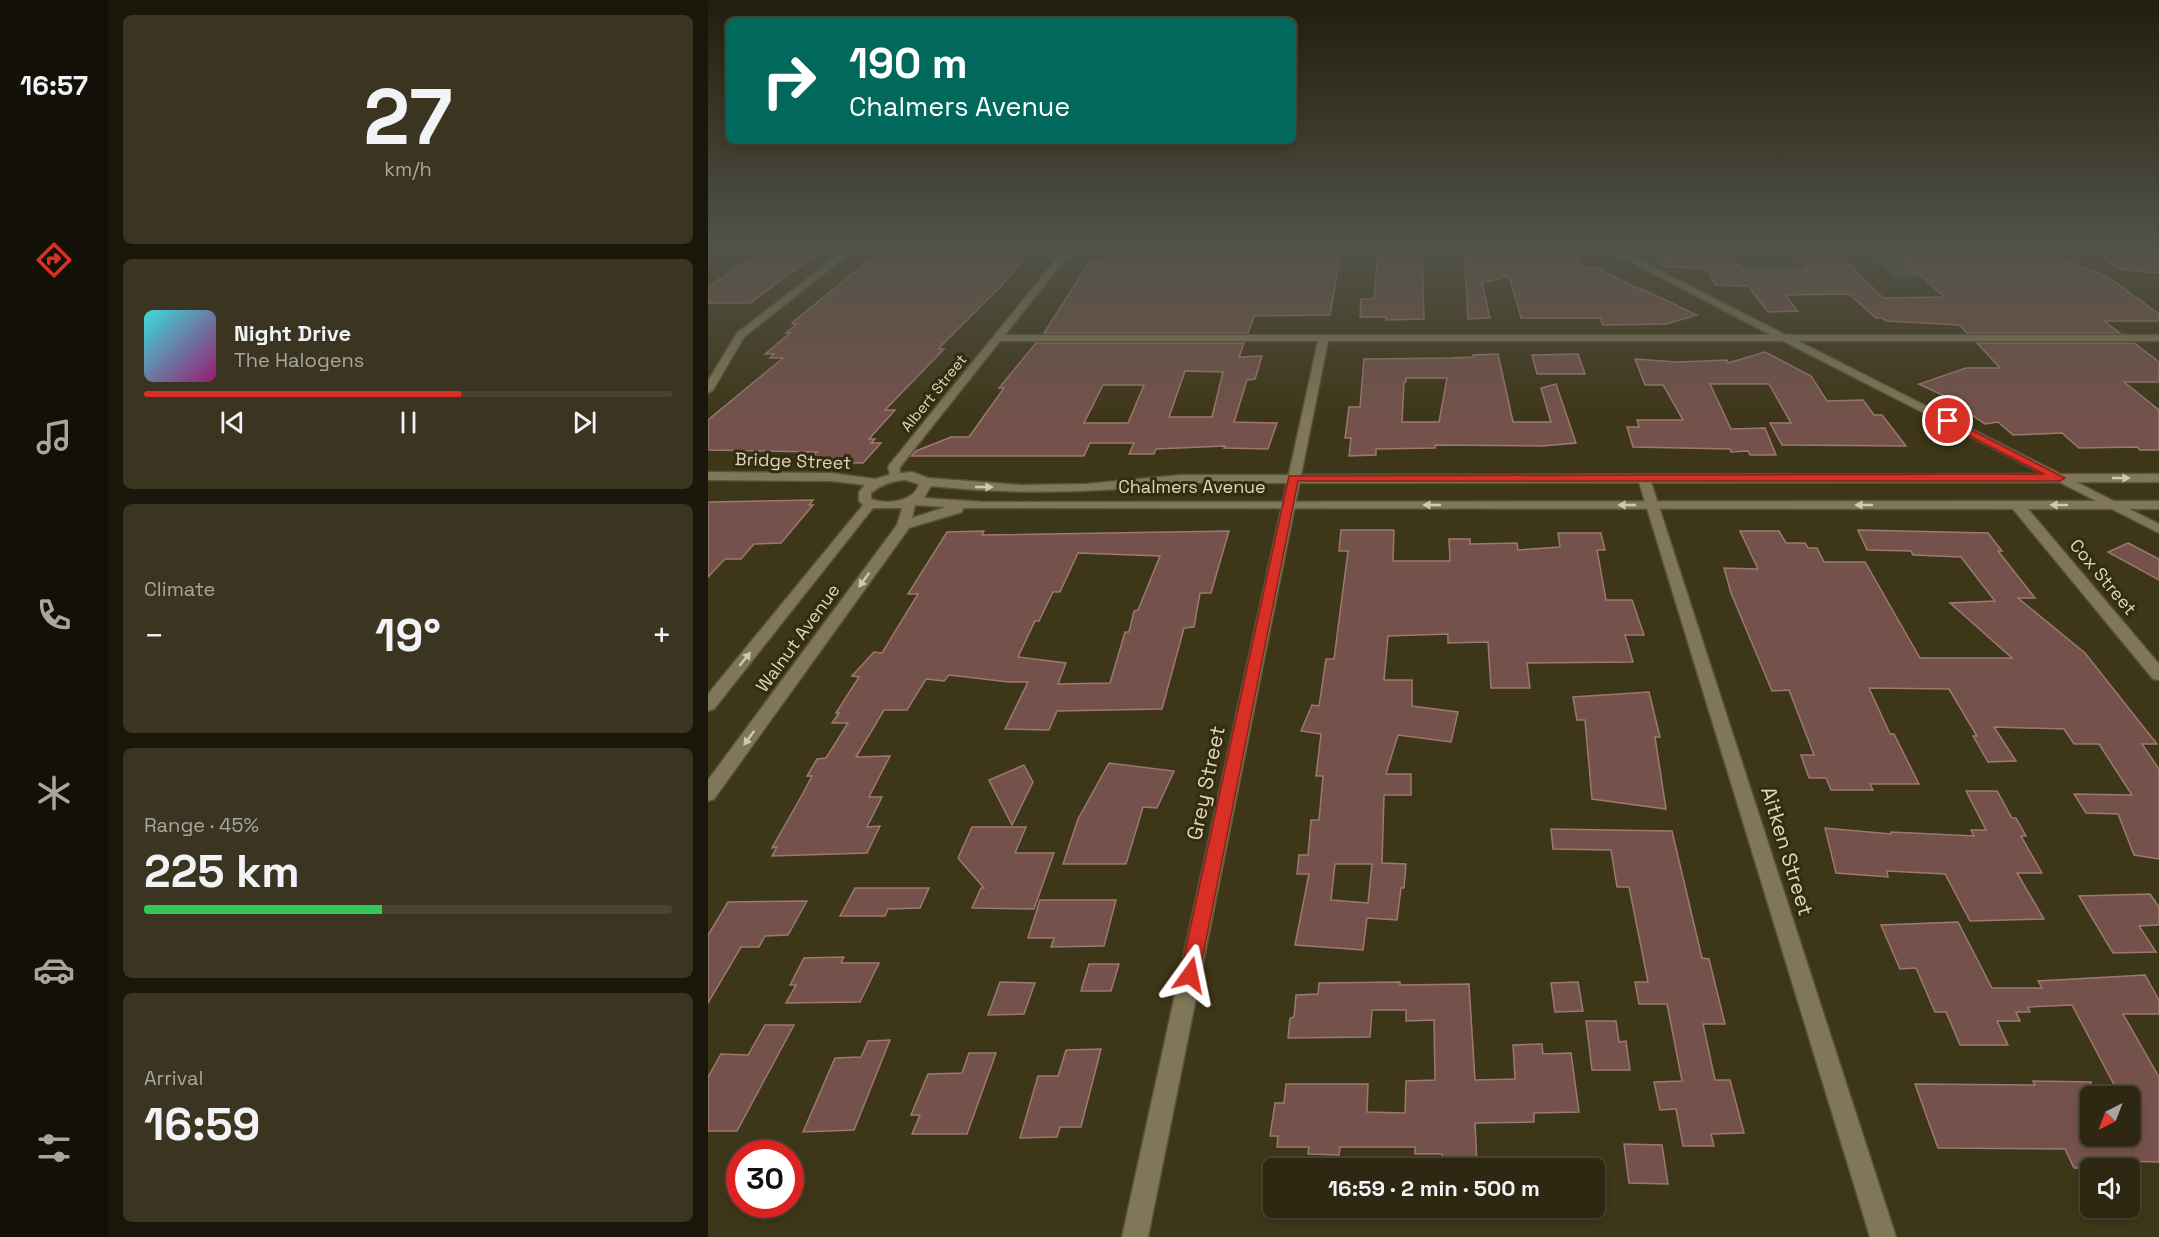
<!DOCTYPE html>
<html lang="en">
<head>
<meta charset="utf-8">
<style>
	body { margin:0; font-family:"Space Grotesk",sans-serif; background:#3a3420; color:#f1f3f6; height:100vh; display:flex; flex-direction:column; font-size:22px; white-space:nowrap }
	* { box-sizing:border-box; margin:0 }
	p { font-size:20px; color:#a7a69f }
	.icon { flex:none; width:33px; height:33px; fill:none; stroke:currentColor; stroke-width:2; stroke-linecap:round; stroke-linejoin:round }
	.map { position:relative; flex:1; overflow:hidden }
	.details { display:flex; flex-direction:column; gap:15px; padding:15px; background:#19160a; width:600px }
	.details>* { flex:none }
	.top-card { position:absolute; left:18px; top:18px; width:570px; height:126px; border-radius:9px; box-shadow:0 3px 9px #0003,0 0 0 2px #494432; background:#00695c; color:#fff; overflow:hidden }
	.needle { width:39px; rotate:222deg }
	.tools { position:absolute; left:1372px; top:1086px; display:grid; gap:12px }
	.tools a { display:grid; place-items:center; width:60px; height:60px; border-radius:9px; background:#2e2812; box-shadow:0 3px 9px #0003,0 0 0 2px #494432; font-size:30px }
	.speed { position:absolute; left:18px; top:1140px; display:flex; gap:12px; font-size:30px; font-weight:700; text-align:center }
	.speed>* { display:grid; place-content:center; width:78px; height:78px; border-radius:50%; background:#2e2812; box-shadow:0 3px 9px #0003,0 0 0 2px #494432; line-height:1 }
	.speed .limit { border:9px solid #d22; background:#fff; color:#111 }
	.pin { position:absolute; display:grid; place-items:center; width:51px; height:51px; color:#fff; margin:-26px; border:3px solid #fff; border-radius:50%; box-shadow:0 2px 6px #0007 }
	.me { position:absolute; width:66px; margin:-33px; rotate:12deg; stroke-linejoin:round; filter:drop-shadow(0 0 4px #0008) }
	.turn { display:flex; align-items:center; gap:21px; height:126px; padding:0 24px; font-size:27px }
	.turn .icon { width:78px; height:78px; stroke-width:2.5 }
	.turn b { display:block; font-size:42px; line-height:51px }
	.big { font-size:45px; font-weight:800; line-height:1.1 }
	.details .widget { flex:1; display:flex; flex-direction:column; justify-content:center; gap:9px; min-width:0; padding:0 21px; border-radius:9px; background:#3a3420 }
	.details .dial { align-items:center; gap:0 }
	.dial b { font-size:78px; line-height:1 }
	.song { display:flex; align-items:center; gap:18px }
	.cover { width:72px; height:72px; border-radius:9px; background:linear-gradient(135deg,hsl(180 70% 55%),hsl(320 70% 35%)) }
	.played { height:6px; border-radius:3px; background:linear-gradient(90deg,#d93025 60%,#494432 60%) }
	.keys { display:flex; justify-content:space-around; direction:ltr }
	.heat { display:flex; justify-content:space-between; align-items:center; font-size:33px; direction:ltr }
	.charge { height:9px; border-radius:4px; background:linear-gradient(90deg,#34c759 45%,#494432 0) }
	.trip { position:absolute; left:555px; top:1158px; width:342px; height:60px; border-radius:9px; background:#2e2812; box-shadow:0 3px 9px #0003,0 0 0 2px #494432; font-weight:800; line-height:60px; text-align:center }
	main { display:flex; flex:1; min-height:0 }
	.menu { display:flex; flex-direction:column; width:108px; justify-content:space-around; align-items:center; background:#121007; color:#a7a69f }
	.menu .icon { width:42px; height:42px }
	.menu .current { color:#d93025 }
	.menu b { font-size:27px; color:#f1f3f6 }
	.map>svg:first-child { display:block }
</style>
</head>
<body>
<main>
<nav class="menu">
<b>16:57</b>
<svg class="icon current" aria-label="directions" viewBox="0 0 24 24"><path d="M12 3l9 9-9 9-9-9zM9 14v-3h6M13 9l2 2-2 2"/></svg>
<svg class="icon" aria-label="music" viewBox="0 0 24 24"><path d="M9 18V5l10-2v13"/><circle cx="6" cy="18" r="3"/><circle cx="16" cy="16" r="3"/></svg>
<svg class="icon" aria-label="phone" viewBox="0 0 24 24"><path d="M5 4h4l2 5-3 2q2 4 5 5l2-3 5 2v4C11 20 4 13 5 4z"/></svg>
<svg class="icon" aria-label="climate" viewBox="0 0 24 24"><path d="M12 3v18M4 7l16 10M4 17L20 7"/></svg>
<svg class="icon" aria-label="car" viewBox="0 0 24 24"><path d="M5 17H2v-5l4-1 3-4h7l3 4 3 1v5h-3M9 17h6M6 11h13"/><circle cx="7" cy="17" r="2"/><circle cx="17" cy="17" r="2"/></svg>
<svg class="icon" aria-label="filters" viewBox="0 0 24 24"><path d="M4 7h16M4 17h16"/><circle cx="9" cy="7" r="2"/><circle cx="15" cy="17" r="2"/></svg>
</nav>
<section class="details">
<div class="widget dial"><b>27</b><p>km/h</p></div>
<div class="widget">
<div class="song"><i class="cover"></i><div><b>Night Drive</b><p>The Halogens</p></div></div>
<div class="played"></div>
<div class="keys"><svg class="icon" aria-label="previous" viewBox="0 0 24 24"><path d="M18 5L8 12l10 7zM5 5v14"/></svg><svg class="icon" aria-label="pause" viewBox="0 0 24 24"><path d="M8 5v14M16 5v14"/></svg><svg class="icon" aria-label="next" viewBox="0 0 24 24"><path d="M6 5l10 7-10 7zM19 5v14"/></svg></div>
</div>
<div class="widget"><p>Climate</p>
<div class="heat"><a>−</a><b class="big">19°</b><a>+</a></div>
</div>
<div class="widget"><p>Range · 45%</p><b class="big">225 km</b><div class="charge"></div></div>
<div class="widget"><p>Arrival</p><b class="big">16:59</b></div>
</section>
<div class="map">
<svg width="1451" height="1237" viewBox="0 0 1451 1237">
	<rect width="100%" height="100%" fill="#3e3618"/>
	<!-- green -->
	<polygon fill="#495f4e" points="1160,251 1232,251 1262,277 1186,277"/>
	<!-- building -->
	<g fill="#74524b" stroke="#9c7870" stroke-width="1.5" fill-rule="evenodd">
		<polygon points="61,246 99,246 94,250 114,250 42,303 0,303 0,287"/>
		<polygon points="219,246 281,246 276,251 322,251 295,284 230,349 236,349 177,410 187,410 161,439 167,439 163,443 173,443 155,463 99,462 109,452 0,450 0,420 75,358 62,358 66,354 57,354 82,333 78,333 89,324 84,324 85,322 174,250 216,249"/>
		<polygon points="968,246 993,246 996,250 1013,249 1035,270 1100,270 1083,247 1124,247 1175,298 1236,297 1183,247 1265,247 1268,249 1286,246 1321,246 1400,277 1451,314 1451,321 1396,321 1412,333 1259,333 1251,325 1178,321 1174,318 1168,318 1141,294 1077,295 1090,311 1060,312 1040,286 1007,285 999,268 956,267 956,252 971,252"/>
		<polygon points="1380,246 1451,246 1451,273 1410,269"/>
		<polygon points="766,247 767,252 853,251 871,259 875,269 888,267 928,288 932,288 989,315 958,324 895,325 892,318 813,318 801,276 774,283 782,318 760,319 756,249"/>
		<polygon points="401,248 437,248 434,253 492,252 523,255 633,252 622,315 546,316 540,333 336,333 380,264 386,261 393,261"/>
		<polygon points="711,250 714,252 716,319 678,320 678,317 652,317 653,299 666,299 670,252"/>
		<path d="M328 343H536L531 357 554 356 547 379 539 380 526 422 569 423 560 449 516 448 517 446 448 449 446 454H421L426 443H382L376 456H203L208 451 243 437H261L296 388H291ZM477 371 515 372 504 417H461ZM395 385H436L420 423H376Z"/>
		<polygon points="1269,343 1426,343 1451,362 1451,382 1416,382 1451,410 1451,450 1432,450 1429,447 1371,448 1354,433 1305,435 1290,422 1277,424 1243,401 1245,400 1211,384 1258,368 1292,368"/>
		<polygon points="1057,352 1103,376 1119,401 1155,400 1166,415 1174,415 1198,446 1074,445 1062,423 1083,423 1061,384 1002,384 1023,429 1057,428 1068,455 1042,455 1040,451 1023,452 1022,449 925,447 919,427 931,427 929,420 975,420 955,385 937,385 927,359 969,362 1019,360 1020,363"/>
		<path d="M790 354 805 422H843L833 388 848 384 868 443 834 446 727 445V448L668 449V455L641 456 643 438H637L641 407H652L656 359 744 358 765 357V355ZM698 378H739L731 422H694L696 382H698Z"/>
		<polygon points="870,354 877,374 829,374 824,355"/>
		<polygon points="105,500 101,505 105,505 73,543 46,544 33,559 17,559 0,577 0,502"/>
		<path d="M633 530H686L685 561H742L741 539H762V544L809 543 810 550 852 547 850 533H893L897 550H889L898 600H924L936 635H917L925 662 819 663 822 688H783L780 642 740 643V634L680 636 676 680H704V706L750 712 743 742 690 735 678 774H703V795H676L674 863 698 864 696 888H693L689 920 659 918 655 950 587 945 601 874H589L591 855H600L603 820H611L615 776H608L613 734 593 731 604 705 611 706 618 659H626L640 551H631ZM627 864H664L660 903 623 900Z"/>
		<polygon points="1150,530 1280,533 1294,551 1290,551 1327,598 1310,598 1377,653 1449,744 1434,744 1451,769 1451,859 1426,855 1410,814 1378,813 1366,794 1424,795 1391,744 1366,744 1356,729 1286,727 1308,761 1280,762 1265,736 1269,736 1241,689 1161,688 1182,734 1186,734 1211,784 1162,784 1165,790 1123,790 1118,778 1101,778 1093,755 1106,755 1081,690 1064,691 1023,593 1016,568 1050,569 1032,531 1071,531 1078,543 1097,543 1100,548 1109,548 1116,562 1157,562 1212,658 1304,658 1242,603 1287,601 1253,557 1205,555 1203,551 1159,550"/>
		<path d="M276 531 274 535 521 531 503 593H492L486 627 476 628 454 709 349 711 341 730 297 729 320 682H301L241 675 236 681 218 679 199 710H176L148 757 182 756 161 797H174L159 827 172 826 159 853 64 856 69 847 64 848 94 795 104 776H99L109 759 118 758 140 723H124L131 713H128L151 677 144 676 166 652 174 653 210 594H200L239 532ZM370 553 452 556 430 610 426 611 421 632H417L402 683 350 684 358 663 310 657 327 621H331L345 592H352Z"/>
		<polygon points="1420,543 1451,559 1451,580 1400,552"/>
		<polygon points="941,692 952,737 947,737 958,809 884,799 877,720 869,720 865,697"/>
		<polygon points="401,763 466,771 449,808 435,807 418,864 355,864 370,819"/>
		<polygon points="316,765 325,782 304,825 281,780"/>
		<polygon points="1258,791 1289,791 1304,818 1308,818 1318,836 1313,836 1334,873 1309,873 1336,919 1262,921 1237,874 1179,871 1180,877 1128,873 1117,828 1183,834 1183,832 1266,836 1263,830 1278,830"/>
		<polygon points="264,827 318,827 307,853 346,853 326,909 264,908 273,888 276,888 250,858"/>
		<polygon points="843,829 964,831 994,958 1001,959 1017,1024 995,1024 1007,1080 1022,1080 1036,1133 1003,1134 1006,1146 975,1146 968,1109 952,1110 946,1082 974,1081 959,1004 931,1004 927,982 940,982 921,887 909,887 903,850 845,849"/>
		<polygon points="147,888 221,888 212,908 180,909 177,916 132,916"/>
		<polygon points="1442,894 1451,907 1451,925 1431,926 1448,952 1405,953 1371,896"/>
		<polygon points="332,900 408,900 396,946 343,947 346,938 320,938"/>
		<polygon points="99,901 80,935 57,936 51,947 33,947 0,1003 0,935 20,902"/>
		<polygon points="1250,922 1284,988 1334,988 1330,981 1437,975 1451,1000 1451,1014 1415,1014 1451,1077 1451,1162 1411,1161 1414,1168 1366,1168 1357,1149 1230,1148 1207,1084 1327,1085 1325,1081 1383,1082 1383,1136 1422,1136 1422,1096 1412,1096 1364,1005 1320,1007 1322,1012 1308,1012 1312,1021 1289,1021 1300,1045 1252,1045 1238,1012 1227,1012 1208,968 1192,969 1173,925"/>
		<polygon points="136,957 133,963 171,963 152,1002 78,1003 88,985 82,985 96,958"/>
		<polygon points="381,964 411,964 403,991 373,991"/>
		<polygon points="292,982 327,983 316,1014 280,1015"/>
		<polygon points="692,982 692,985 761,984 767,1080 807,1079 805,1045 834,1044 835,1054 863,1053 871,1112 826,1113 826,1122 767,1123 769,1165 734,1166 734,1154 707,1154 707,1147 632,1147 631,1155 600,1154 601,1147 569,1147 570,1136 562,1136 567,1103 576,1103 578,1084 660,1084 659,1112 697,1113 698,1081 727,1080 726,1020 698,1021 698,1010 664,1010 662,1037 580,1038 582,1018 586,1017 588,995 610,994 611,983"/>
		<polygon points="870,982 875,1011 847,1012 843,983"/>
		<polygon points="878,1021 908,1021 911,1042 918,1041 922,1070 884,1070"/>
		<polygon points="57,1025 86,1025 29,1131 0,1131 0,1077 13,1054 40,1055"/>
		<polygon points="182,1040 146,1130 95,1132 127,1058 153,1057 160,1041"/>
		<polygon points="393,1049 373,1127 352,1127 349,1137 312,1138 330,1076 350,1076 358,1050"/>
		<polygon points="261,1053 288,1053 259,1134 204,1134 212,1115 203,1115 220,1074 254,1073"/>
		<polygon points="916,1144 954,1145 960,1184 921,1183"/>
	</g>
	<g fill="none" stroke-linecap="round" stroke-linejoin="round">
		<!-- minor casing -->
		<g stroke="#585237" stroke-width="3">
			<g id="minor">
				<polygon points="142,246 151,246 36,337 5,390 0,393 0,381 29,333"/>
				<polygon points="359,246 367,246 297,335 1063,335 892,246 903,246 1078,335 1451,335 1451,341 1090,341 1451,524 1451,533 1075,341 620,341 440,1237 414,1237 610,341 292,341 192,467 191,480 183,480 180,467 182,464"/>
				<polygon points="936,475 942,479 1188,1237 1162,1237 930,479"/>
				<polygon points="1309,501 1314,502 1451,664 1451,680 1445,679 1304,508 1303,505"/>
			</g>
		</g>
		<!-- tertiary casing -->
		<g stroke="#585237" stroke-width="3">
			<path id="tertiary" d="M0 472 123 473 167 479 184 474 204 472 220 478 313 485 378 484 473 475 1451 474V482L473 483C390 493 307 495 223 486L216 498 276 502 1451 501V509L255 508 254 512 201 528 6 799 0 801V780L189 525 194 508H165L6 709 0 711V694L155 505 151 501V492L157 485 123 481 0 480ZM197 480 211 484C206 502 179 505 163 499V493C174 484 184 481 197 480ZM207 505 238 507 204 518Z"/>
		</g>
		<!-- minor -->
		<use href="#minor" fill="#7f7757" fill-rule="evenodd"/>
		<!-- tertiary -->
		<use href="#tertiary" fill="#7f7757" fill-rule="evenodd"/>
	</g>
	<!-- one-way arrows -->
	<defs><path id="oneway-solid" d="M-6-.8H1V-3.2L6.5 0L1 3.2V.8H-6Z" transform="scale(1.5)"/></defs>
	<g fill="#cdc9b4">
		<use href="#oneway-solid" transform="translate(1413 478)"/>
		<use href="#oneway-solid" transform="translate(276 487)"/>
		<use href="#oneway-solid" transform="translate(724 505) rotate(-180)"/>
		<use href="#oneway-solid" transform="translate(919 505) rotate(-180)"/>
		<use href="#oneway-solid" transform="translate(1156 505) rotate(180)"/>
		<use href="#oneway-solid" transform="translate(1351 505) rotate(-180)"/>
		<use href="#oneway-solid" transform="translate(156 580) rotate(126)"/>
		<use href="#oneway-solid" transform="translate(37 659) rotate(-51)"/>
		<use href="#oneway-solid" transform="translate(41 738) rotate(126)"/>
	</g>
	<!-- sky -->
	<linearGradient id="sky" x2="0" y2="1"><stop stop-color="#221e0d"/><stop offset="0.59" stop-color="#525248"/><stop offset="1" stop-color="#525248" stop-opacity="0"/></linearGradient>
	<rect width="1451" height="419" fill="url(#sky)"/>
	<!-- route -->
	<polygon fill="#d93025" stroke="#8d1f18" stroke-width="1.5" points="1240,418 1357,478 1352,481 590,481 491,975 488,981 482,984 475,981 472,975 581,476 1336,474 1236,423 1236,419"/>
	<g text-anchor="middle" stroke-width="6" stroke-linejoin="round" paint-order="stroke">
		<!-- far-street labels -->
		<g font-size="15" fill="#dbd7c5" stroke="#342c0d">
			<text transform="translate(226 393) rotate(-51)" y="5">Albert Street</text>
		</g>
		<!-- street labels -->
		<g font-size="18" fill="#dbd7c5" stroke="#342c0d">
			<text transform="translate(85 461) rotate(2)" y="6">Bridge Street</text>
			<text x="484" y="493">Chalmers Avenue</text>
			<text transform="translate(1395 577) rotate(50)" y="6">Cox Street</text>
			<text transform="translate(90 638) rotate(-54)" y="6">Walnut Avenue</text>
		</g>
		<!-- near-street labels -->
		<g font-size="21" fill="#dbd7c5" stroke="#342c0d">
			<text transform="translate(498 783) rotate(-78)" y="7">Grey Street</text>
			<text transform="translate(1079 851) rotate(73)" y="7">Aitken Street</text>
		</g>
	</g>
</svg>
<div class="tools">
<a><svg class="needle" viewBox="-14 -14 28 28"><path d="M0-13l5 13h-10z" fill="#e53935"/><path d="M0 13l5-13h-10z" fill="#a7a69f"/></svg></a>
<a><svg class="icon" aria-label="sound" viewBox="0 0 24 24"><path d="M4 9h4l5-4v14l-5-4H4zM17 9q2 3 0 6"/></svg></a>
</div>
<div class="speed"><div class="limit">30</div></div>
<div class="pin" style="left:1240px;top:421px;background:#d93025"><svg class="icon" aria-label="arrive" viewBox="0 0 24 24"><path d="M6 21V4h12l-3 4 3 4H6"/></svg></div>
<svg class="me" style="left:482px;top:975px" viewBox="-20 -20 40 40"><path d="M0-17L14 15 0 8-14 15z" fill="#d93025" stroke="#fff" stroke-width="4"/></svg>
<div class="trip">16:59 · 2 min · 500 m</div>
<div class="top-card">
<div class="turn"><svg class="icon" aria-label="right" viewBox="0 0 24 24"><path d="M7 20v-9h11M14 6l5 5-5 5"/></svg><div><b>190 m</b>Chalmers Avenue</div></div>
</div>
</div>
</main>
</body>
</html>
